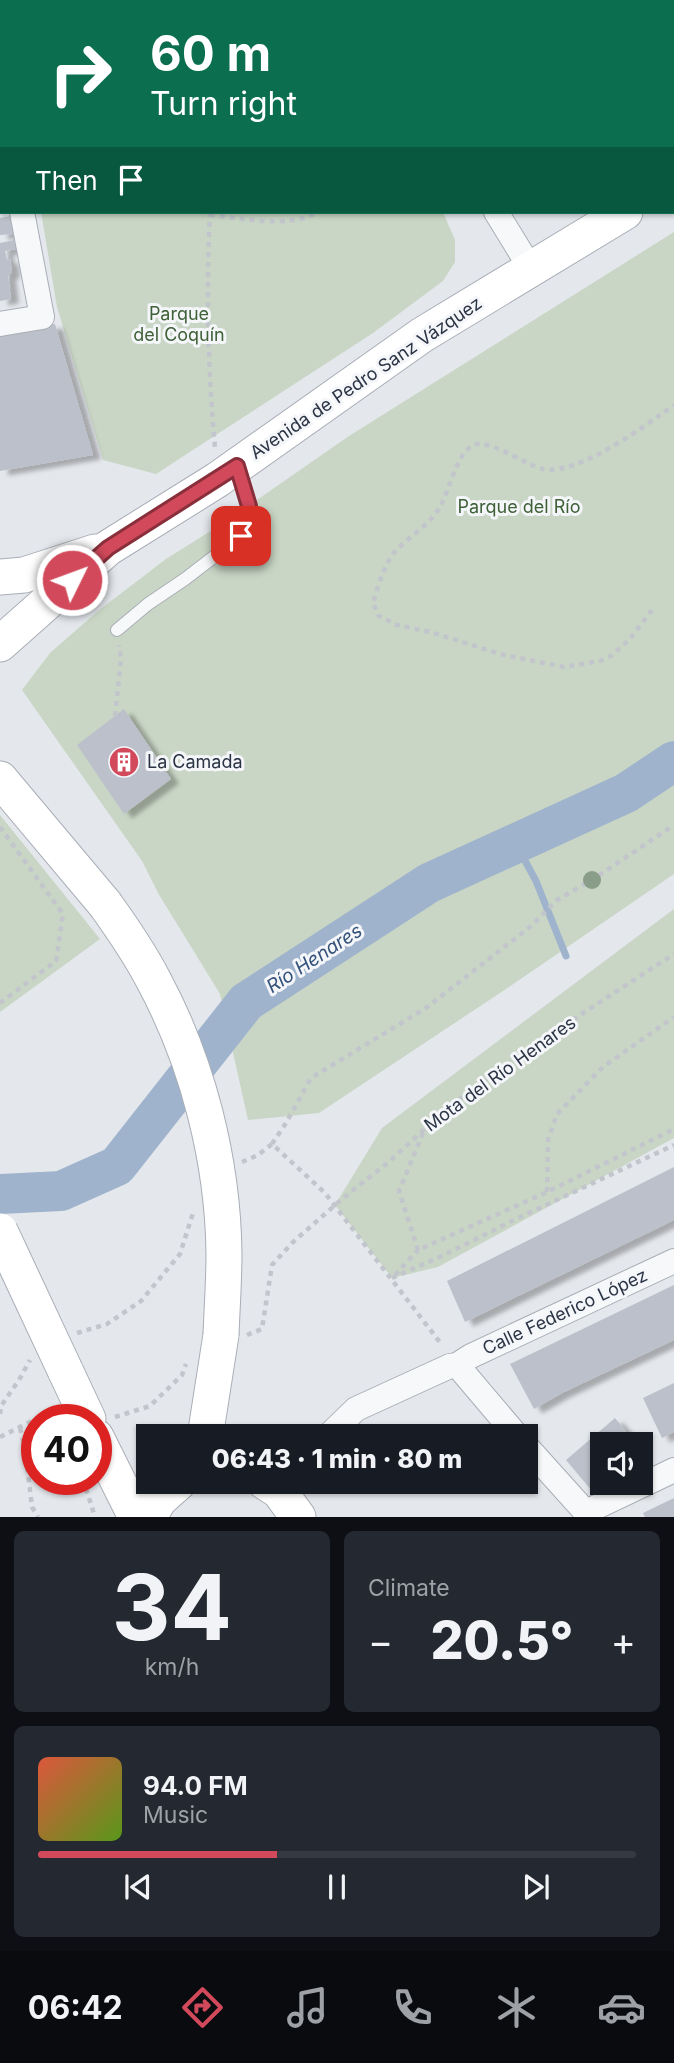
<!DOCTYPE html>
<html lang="en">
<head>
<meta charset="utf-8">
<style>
	body { margin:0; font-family:Inter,sans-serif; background:#242831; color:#f1f3f6; height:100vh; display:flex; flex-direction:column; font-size:26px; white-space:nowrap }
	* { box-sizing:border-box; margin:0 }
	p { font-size:23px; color:#9ea1a6 }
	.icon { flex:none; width:38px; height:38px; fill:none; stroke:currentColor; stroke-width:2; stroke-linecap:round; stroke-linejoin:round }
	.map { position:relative; height:1517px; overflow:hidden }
	.drawer { display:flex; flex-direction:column; gap:14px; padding:14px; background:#0d0f14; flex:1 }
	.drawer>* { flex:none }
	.top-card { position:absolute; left:0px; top:0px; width:676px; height:214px; box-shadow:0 2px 5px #0004; background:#0b6e4f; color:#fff; overflow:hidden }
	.controls { position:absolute; left:590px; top:1432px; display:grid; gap:14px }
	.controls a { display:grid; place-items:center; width:63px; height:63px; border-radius:0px; background:#171b24; box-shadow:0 2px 5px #0004; font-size:35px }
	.speed { position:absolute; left:21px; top:1404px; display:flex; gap:14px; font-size:35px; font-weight:700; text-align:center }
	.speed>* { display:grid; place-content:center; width:91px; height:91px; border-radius:50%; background:#171b24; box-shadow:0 2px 5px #0004; line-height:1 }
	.speed .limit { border:10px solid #d22; background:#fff; color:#111 }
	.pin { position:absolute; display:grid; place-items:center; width:60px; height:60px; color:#fff; margin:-30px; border-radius:14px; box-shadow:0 4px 10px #0006 }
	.me { position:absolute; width:77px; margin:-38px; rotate:48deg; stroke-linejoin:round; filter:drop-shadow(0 0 5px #0008) }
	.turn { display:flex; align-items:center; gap:24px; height:147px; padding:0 35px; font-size:32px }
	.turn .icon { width:91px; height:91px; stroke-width:2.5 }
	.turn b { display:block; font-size:49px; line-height:60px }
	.then { display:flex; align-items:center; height:66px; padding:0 35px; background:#0003; gap:14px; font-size:26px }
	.big { font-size:52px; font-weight:800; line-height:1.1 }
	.drawer .widget { flex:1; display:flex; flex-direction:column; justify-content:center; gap:10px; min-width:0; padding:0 24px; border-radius:10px; background:#242831 }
	.drawer .dial { align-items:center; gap:0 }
	.dial b { font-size:91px; line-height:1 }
	.song { display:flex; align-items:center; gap:21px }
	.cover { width:84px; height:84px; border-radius:10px; background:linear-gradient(135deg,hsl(10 70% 55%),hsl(90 70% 35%)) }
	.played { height:7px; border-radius:4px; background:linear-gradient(90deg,#d1495b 40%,#363941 40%) }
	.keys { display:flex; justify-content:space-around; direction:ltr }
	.heat { display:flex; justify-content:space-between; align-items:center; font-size:38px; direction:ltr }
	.drawer .tiles { flex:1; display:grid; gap:14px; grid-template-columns:1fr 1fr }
	.widget:last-child { grid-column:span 2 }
	.trip { position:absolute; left:136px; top:1424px; width:402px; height:70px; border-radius:0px; background:#171b24; box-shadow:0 2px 5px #0004; font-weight:800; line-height:70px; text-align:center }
	.tab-bar { display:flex; height:112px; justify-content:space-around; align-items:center; background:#090b0e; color:#9ea1a6 }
	.tab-bar .icon { width:49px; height:49px }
	.tab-bar .on { color:#d1495b }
	.tab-bar b { font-size:32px; color:#f1f3f6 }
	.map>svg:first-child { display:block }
</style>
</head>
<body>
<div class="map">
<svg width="674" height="1517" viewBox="0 0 674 1517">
	<defs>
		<filter id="shadow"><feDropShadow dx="8" dy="4.5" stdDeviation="2" flood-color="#0004"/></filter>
	</defs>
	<rect width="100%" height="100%" fill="#e4e7ec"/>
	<!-- green -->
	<g fill="#c9d6c5">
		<polygon points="1,0 308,0 309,2 2,2 2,6"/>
		<polygon points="41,212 443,212 455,240 455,262 443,281 373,333 156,474 103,460 57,307"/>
		<polygon points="674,232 674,874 509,987 319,1113 248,1120 220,994 158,893 142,861 22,690 50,653 98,611 166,559 225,522 349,436"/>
		<polygon points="0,815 100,939 0,1012"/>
		<polygon points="674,909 674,1138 438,1267 392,1278 335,1205 382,1128"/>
	</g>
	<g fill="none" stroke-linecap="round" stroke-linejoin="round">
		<!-- stream -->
		<polyline stroke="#9fb4cc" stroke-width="7" points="516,844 536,881 566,956"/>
		<!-- river -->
		<polyline stroke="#9fb4cc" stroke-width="40" points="0,1194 61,1191 117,1166 246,1002 429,883 626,793 674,761"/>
	</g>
	<!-- building -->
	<g fill="#bbc0ca" filter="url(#shadow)">
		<polygon points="10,216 14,234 0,235 0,218"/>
		<polygon points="14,240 16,249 5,251 7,260 10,259 12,272 8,276 11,299 0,301 0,243"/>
		<polygon points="55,324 93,455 0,471 0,332"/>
		<polygon points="124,709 171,779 124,814 77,745"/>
		<polygon points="674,1167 674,1220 465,1322 447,1281"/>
		<polygon points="674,1285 674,1340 562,1393 534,1409 510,1364"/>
		<polygon points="674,1383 674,1432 662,1438 643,1398"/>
		<polygon points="615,1418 626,1431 619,1437 625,1444 602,1444 602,1482 592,1491 566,1460"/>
		<polygon points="674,1498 674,1517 645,1517 643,1513"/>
	</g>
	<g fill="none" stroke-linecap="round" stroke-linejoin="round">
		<!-- lane casing -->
		<g stroke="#a9aeb7" stroke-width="14">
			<polyline id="lane" points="117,630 148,604 185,579 241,536 249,506 238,470"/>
		</g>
		<!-- street casing -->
		<g stroke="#a9aeb7" stroke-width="26">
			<g id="street">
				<polyline points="356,0 357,2"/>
				<polyline points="0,95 2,104"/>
				<polyline points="496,212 531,269"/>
				<polyline points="0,324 42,317 22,212"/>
				<polyline points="457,1365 518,1437"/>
				<polyline points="327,1437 356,1409 450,1366 457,1365 471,1356 674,1261"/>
				<polyline points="527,1447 590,1517"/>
				<polyline points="586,1512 674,1470"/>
			</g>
		</g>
		<!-- secondary casing -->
		<g stroke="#a9aeb7" stroke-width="37">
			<g id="secondary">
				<polyline points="0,577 24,575 95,552"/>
				<polyline points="0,644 108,548 217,480 422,335 625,212"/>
				<polyline points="0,779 105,904"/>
				<polyline points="65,1370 88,1419"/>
				<polyline points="96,1437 136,1517"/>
				<polyline points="205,1437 221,1335"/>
				<polyline points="265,1482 279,1491 298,1517"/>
				<polyline points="149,1517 159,1500 179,1482"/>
			</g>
		</g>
		<!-- path -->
		<g stroke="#c2c5cb" stroke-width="4.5" stroke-dasharray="5 5" stroke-linecap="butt">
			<polyline points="126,0 127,2"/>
			<polyline points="213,0 213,2"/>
			<path d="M210 212C206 290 208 369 215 448"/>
			<path d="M210 215C238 218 293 229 317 212"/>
			<path d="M652 610 629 640 611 656 600 661 564 667 504 655 430 632 397 625 379 616 373 603C378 587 383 568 393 554 407 537 431 525 441 505 450 489 458 446 478 444 496 443 526 465 543 469 578 476 646 425 674 405"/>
			<polyline points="115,716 121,660 119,645"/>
			<polyline points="0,827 63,914 56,961 0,1003"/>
			<polyline points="423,1133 399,1191 418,1250 547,1192 674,1129"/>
			<polyline points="272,1144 286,1123 311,1078 426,1008 530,927 557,900 592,880 674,825"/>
			<polyline points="242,1162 258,1155 272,1144 325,1193 442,1345"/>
			<polyline points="547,1192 548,1140 557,1114 603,1067 674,1017"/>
			<polyline points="395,1275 418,1250"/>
			<polyline points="392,1278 442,1256 514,1220 674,1145"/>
			<polyline points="77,1333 107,1324 141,1301 180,1254 193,1213"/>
			<polyline points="247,1335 262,1329 272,1265 292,1243 342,1199 390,1161 445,1110 537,1043 674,954"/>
			<polyline points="0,1414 1,1406 19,1380 30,1360"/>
			<polyline points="115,1417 150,1406 182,1375 186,1364"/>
			<polyline points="20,1428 25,1449 32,1507 38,1517"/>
			<polyline points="0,1437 54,1410"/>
			<polyline points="83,1479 95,1517"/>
		</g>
		<!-- lane -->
		<use href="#lane" stroke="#f7f8fa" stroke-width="12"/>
		<!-- street -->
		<use href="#street" stroke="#f7f8fa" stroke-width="24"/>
		<!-- secondary -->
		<use href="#secondary" stroke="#fff" stroke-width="35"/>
		<!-- secondary-bridge casing -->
		<g stroke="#a9aeb7" stroke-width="37" stroke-linecap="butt">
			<g id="secondary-bridge">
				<path d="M105 904C123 929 140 954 154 981 198 1063 223 1161 224 1254 224 1281 222 1308 221 1335"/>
				<polyline points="0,1231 65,1370"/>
			</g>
		</g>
		<!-- secondary-bridge -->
		<use href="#secondary-bridge" stroke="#fff" stroke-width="35"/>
	</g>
	<!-- trees -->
	<circle fill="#899d89" cx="592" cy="880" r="9"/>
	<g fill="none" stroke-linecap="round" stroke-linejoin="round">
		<!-- route casing -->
		<g stroke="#882f3b" stroke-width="18">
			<polyline id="route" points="72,580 108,548 237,466 249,506 241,536"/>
		</g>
		<!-- route -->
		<use href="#route" stroke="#d1495b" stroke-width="12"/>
	</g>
	<!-- icons -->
	<defs>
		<g id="building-disc" transform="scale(1.575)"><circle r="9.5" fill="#d1495b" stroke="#f4f6f9"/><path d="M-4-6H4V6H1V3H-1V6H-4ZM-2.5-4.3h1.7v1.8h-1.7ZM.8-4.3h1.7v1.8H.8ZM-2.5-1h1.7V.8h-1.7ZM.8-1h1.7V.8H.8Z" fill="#fff"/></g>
	</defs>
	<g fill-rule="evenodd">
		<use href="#building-disc" x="124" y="762"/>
	</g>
	<g text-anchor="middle" stroke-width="6" stroke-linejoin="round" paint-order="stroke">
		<!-- park labels -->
		<g font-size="18" fill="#3f6138" stroke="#f4f6f9">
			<text x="179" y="320">Parque<tspan x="179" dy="21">del Coquín</tspan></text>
			<text x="519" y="513">Parque del Río</text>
		</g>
		<!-- street labels -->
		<g font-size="18" fill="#2b3445" stroke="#f4f6f9">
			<text transform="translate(366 378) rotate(-34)" y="6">Avenida de Pedro Sanz Vázquez</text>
			<text transform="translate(500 1074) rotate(-36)" y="6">Mota del Río Henares</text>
			<text transform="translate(565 1312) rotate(-25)" y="6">Calle Federico López</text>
		</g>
		<!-- poi labels -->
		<g font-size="18" fill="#2b3445" stroke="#f4f6f9" text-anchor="start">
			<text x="147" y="768">La Camada</text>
		</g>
		<!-- water labels -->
		<g font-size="19" font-style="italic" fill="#34527a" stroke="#f4f6f9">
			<text transform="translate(314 958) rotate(-33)" y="7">Río Henares</text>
		</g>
	</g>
</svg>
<div class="controls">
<a><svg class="icon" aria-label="sound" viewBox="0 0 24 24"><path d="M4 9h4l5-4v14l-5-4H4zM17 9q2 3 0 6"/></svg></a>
</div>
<div class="speed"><div class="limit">40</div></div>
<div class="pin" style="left:241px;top:536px;background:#d93025"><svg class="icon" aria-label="arrive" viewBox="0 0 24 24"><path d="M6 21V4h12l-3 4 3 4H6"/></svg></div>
<svg class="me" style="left:72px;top:580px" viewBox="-20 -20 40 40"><circle r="17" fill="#d1495b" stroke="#fff" stroke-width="3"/><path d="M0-11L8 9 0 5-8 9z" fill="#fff"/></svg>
<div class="trip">06:43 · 1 min · 80 m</div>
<div class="top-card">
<div class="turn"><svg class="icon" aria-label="right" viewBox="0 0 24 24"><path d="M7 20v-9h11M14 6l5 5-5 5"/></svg><div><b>60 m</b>Turn right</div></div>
<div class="then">Then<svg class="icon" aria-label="arrive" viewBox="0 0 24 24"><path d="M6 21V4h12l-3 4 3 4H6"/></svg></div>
</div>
</div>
<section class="drawer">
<div class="tiles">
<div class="widget dial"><b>34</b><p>km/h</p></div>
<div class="widget"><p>Climate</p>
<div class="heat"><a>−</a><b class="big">20.5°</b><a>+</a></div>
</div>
<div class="widget">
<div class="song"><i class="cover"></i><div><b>94.0 FM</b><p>Music</p></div></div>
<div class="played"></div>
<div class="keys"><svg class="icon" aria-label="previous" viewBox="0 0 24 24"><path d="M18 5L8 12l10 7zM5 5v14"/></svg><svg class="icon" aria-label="pause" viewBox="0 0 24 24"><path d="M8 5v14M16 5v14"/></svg><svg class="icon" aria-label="next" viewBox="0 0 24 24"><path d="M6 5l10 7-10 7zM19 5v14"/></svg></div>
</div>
</div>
</section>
<nav class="tab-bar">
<b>06:42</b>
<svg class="icon on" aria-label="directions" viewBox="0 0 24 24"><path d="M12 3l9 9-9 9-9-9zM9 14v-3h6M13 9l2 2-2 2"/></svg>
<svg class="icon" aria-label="music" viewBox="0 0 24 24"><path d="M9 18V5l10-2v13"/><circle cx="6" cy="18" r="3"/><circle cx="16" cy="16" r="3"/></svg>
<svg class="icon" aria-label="phone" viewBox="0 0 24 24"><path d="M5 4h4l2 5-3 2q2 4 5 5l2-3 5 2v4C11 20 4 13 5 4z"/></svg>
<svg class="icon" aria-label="climate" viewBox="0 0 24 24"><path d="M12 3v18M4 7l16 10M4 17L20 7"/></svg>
<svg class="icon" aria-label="car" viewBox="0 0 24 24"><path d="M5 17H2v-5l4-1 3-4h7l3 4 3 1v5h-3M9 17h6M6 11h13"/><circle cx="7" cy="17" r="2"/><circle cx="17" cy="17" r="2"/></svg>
</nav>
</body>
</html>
